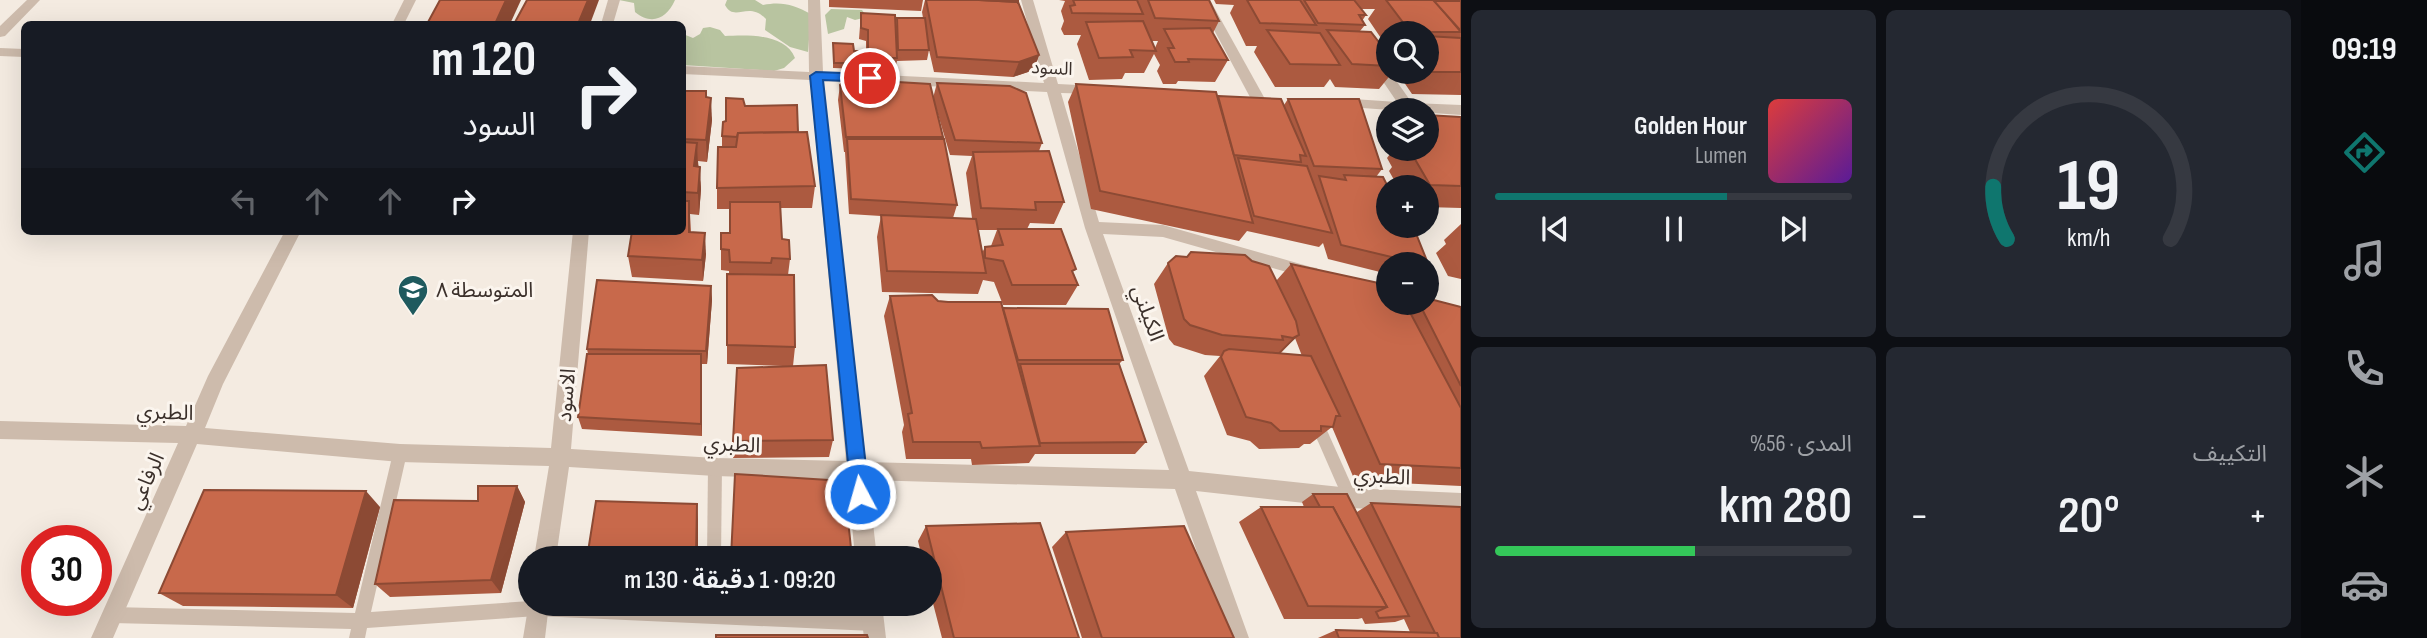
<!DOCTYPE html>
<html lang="ar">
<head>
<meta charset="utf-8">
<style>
	body { margin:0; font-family:"Sofia Sans Condensed","Noto Sans Arabic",sans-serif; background:#242831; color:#f1f3f6; direction:rtl; height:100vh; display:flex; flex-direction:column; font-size:26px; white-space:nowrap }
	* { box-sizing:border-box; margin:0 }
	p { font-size:23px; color:#9ea1a6 }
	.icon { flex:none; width:38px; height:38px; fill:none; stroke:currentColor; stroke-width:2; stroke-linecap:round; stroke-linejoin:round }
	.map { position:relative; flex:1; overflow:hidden; direction:ltr }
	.sheet { display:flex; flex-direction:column; gap:10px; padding:10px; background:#0d0f14; width:840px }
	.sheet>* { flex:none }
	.banner { position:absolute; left:21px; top:21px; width:665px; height:214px; border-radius:10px; box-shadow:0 7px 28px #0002; direction:rtl; background:#171b24; color:#f1f3f6; overflow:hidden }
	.fabs { position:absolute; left:1376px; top:21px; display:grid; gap:14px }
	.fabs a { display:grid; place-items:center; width:63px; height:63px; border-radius:50%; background:#171b24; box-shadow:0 7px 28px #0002; font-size:35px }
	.speed { position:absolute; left:21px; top:525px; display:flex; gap:14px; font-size:35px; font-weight:700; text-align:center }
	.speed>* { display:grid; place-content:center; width:91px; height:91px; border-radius:50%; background:#171b24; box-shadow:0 7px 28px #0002; line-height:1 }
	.speed .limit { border:10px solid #d22; background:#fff; color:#111 }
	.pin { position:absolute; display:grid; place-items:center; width:60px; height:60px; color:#fff; margin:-30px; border:4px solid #fff; border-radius:50%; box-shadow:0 2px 7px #0007 }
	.me { position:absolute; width:77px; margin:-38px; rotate:354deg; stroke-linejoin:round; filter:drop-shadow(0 0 5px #0008) }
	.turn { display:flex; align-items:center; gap:24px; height:147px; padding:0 35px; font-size:32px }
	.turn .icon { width:91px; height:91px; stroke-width:2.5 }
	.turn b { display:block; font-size:49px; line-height:60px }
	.lanes { display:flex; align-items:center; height:66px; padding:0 35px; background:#0003; justify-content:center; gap:35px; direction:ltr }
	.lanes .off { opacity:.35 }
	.big { font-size:52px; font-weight:600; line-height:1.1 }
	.sheet .widget { flex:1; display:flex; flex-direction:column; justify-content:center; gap:10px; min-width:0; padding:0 24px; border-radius:10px; background:#242831 }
	.sheet .dial { align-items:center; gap:0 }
	.dial svg { height:182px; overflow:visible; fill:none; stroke:#363941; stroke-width:7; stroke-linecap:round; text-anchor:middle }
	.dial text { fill:#f1f3f6; stroke:none }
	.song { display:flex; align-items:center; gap:21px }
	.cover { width:84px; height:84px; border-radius:10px; background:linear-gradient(135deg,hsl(0 70% 55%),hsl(270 70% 35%)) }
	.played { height:7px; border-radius:4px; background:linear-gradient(90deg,#0f766e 65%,#363941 65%) }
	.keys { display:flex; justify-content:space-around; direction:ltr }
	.heat { display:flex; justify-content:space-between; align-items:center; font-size:38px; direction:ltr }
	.charge { height:10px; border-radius:5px; background:linear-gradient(90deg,#34c759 56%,#363941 0) }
	.sheet .tiles { flex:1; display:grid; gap:10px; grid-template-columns:repeat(2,1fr) }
	.trip { position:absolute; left:518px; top:546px; width:424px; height:70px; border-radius:35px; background:#171b24; box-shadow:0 7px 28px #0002; font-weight:600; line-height:70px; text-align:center; direction:rtl }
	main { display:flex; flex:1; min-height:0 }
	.menu { display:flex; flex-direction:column; width:126px; justify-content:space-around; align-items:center; background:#090b0e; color:#9ea1a6 }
	.menu .icon { width:49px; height:49px }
	.menu .active { color:#0f766e }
	.menu b { font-size:32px; color:#f1f3f6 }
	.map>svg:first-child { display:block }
</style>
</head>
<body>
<main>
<nav class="menu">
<b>09:19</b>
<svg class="icon active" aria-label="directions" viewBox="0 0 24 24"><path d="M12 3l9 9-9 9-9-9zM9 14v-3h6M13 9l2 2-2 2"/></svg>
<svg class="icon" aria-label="music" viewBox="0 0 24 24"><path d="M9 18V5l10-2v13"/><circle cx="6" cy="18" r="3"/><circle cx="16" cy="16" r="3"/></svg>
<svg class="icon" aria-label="phone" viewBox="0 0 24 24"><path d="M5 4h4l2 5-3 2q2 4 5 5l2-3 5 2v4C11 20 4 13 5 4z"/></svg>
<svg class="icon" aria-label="climate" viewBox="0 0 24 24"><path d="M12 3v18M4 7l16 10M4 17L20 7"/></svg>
<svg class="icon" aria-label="car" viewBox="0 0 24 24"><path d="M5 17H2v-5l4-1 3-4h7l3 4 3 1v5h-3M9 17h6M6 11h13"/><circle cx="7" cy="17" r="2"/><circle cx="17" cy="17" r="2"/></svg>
</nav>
<section class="sheet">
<div class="tiles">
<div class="widget dial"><svg viewBox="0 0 100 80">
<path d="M14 69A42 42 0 1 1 86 69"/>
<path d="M14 69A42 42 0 0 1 8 46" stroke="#0f766e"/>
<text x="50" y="56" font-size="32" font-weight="700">19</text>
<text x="50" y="72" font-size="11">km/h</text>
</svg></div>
<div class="widget">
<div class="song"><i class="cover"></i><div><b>Golden Hour</b><p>Lumen</p></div></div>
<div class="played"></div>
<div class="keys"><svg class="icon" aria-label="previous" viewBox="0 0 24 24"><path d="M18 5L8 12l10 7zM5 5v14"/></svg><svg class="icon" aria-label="pause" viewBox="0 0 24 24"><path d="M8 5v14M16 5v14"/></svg><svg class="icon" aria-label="next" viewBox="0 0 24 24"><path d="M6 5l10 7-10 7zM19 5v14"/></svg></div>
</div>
<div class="widget"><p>التكييف</p>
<div class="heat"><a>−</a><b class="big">20°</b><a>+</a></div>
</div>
<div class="widget"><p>المدى · 56%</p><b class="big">280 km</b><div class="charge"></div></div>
</div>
</section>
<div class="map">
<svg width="1461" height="638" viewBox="0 0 1461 638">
	<rect width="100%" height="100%" fill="#f4ebe1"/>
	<!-- green -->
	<g fill="#b8c4a0">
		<path d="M619 0H675C667 18 652 26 635 12L634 3Z"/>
		<path d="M727 0H755L763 5C782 1 794 5 811 14L808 52 790 47 765 30 766 19C748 0 735 23 725 5Z"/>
		<polygon points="831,9 862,10 867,17 855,20 847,17 844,29 828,34 825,15"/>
		<path d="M710 27 720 30 725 36C747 35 785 33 795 58L784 68 774 71 683 65V34L693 38 700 34 703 28Z"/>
	</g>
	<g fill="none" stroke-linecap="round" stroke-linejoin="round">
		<!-- lane -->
		<g fill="#cdbbac" fill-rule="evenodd">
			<polygon points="1316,415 1321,417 1355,493 1357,498 1355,503 1350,505 1345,503 1309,421 1311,417"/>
			<polygon points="400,447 405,449 407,453 371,612 530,601 530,604 615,604 873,615 879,617 881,623 879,629 873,631 537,616 367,628 365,638 349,638 351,629 112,623 107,620 104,615 107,610 112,607 355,613 393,453 395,449"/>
			<polygon points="715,461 720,462 722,467 721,558 707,558 708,467 710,462"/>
		</g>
		<!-- street -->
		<g fill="#cdbbac" fill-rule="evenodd">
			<polygon points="27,0 40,0 5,36 0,37 0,26"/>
			<polygon points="404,0 416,0 404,24 392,24"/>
			<polygon points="608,0 620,0 613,24 601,24"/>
			<path d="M808 0H820L823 72 1044 83 1021 0H1033L1058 84 1098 86 1105 90 1098 94 1061 93 1099 222 1163 225 1311 267 1317 268 1319 273 1317 278 1311 279 1163 237 1103 234 1189 471 1350 488 1461 493V513L1350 508 1196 491 1249 638H1227L1175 489 868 480 877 558H855L848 480 715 476 569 467 556 558H534L549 466 400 462 197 444 113 638H91L178 443 0 439V421L186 426 208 376 285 231H301L223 384 205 428 400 444 551 448 573 231H589L571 449 715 458 846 461 810 80 682 74V66L809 72ZM823 81 1047 92 1085 228 1169 470 866 462Z"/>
			<polygon points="1198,0 1210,0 1265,99 1263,102 1253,102 1251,99"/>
			<polygon points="0,48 24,49 24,57 0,56"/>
			<polygon points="1374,54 1379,55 1388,72 1390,72 1412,103 1461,105 1461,115 1334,106 1334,100 1339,98 1397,102 1367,58"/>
			<polygon points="530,596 530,604 549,604 545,638 523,638"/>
			<polygon points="860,604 882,604 886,638 864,638"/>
		</g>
	</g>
	<!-- wall -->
	<g fill="#ac5a40" fill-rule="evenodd">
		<polygon points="829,0 923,0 921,11 829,7"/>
		<polygon points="925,0 1018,0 1018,4 1039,55 1034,70 1013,77 934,72 929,50 927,60 897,61 895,69 866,69 866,41 859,39 861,13 896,26 897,18 923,18 922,12"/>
		<path d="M1059 0H1209L1219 21 1213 33 1228 60 1215 82 1178 81 1176 84H1163L1157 71 1160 65 1154 54 1144 73H1125L1122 79 1089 80 1077 44 1081 35H1064L1061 29 1064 21 1061 11 1065 1ZM1151 41H1158L1155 48Z"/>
		<path d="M1214 0H1461V95L1412 94 1397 72H1426V33H1388V72H1393L1379 89 1335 87 1330 79 1324 87H1275L1254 52 1257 46H1246L1230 13 1234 5 1216 4ZM1361 9H1375L1368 19 1387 47 1385 50 1360 31 1365 25 1362 21 1366 15Z"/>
		<polygon points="833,43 854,51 862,63 861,69 833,68"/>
		<path d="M937 83 1042 143 1039 151 1064 202 1054 224 1030 223 1027 229 1074 274 1078 285 1066 305H1003L994 282 983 280 978 294 882 292 877 237 881 216 849 214 845 152H844L838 100 840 85 933 98ZM934 101 950 155 972 156 966 173 972 218H953L957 205ZM978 230H997L991 246 985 247 982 253Z"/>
		<polygon points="1076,84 1218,97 1284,105 1288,99 1382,169 1376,177 1388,187 1429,266 1426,269 1426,264 1388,264 1388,274 1328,259 1323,243 1319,247 1247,231 1239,241 1091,209 1068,102"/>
		<polygon points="682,91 706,97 712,120 707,162 698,161 701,189 699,215 690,214 691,232 706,254 703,281 632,277 628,256 682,231"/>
		<polygon points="745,106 798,132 815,186 812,208 780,208 782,239 790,259 788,275 795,347 793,366 833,440 829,457 733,458 733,441 783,366 727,364 727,274 729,274 729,271 721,270 721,233 730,233 730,209 717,209 717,188 722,147 722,136 726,121"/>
		<polygon points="1461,117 1461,208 1426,207 1426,187 1398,187 1389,171 1392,167 1387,158 1390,154 1381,136 1388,128 1388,149 1426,149"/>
		<polygon points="1461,224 1461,279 1448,276 1436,253 1446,244 1444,240"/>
		<path d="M1168 263 1276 281 1291 264 1388 303H1426L1461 307V486L1355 481 1332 427 1310 444H1304L1299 448 1259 449 1250 441 1227 435 1204 376 1220 356 1205 355 1174 345 1169 339 1154 284ZM1295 338 1302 356 1280 354Z"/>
		<polygon points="711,286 712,300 707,364 702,364 702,436 582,429 578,417 588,354 587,349"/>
		<polygon points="890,296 1003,308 1123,360 1119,364 1146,442 1135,454 1035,454 1029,463 972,465 971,459 906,459 902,432 904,425 884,316"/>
		<polygon points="517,486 525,502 501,593 390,597 375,584 478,501"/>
		<polygon points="1313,494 1357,512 1371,503 1461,638 1318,638 1336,630 1410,632 1404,619 1395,622 1365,624 1362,618 1358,619 1284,619 1239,522 1261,507 1304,507 1302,502"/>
		<polygon points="380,507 353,608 183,606 159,593"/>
		<polygon points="926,526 1079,638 942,638 929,588 929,558 922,558 918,541"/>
		<polygon points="1066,532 1234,638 1082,638 1052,547"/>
		<polygon points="729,604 853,604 852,605 729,605"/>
	</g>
	<!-- shaded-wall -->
	<g fill="#8c4a34">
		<polygon points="506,0 521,0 510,24 495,24"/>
		<polygon points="588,0 599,0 590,24 578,24"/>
		<polygon points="1039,55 1034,70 1013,77 1019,62"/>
		<polygon points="711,98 712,120 707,162 706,140"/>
		<polygon points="697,143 698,165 695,187 694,166"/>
		<polygon points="700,167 701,189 699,215 698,193"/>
		<polygon points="705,233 706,254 703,281 702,260"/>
		<polygon points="711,286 712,300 707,364 706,351"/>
		<polygon points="1299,335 1279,354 1273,358 1293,338"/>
		<polygon points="701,354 702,367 702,436 701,424"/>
		<polygon points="517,486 525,502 501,593 491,580"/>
		<polygon points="366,491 380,507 353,608 336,595"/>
		<polygon points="697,504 698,519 698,558 696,558"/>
	</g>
	<!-- building -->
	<g fill="#c8694b" stroke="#8c4a34" stroke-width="2">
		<polygon points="440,0 506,0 495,24 427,24"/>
		<polygon points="527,0 588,0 578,24 514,24"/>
		<polygon points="926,0 979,0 1018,2 1039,55 1019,62 937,57"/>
		<polygon points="979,0 1018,0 1018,4 1018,2"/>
		<polygon points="1073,0 1137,0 1143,14 1072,13 1070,6 1075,5"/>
		<polygon points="1148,0 1209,0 1219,21 1155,18"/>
		<polygon points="1247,0 1300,0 1316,25 1260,23"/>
		<polygon points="1304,0 1354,0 1366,15 1359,15 1365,25 1318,23"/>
		<polygon points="1386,0 1434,0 1461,32 1430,32 1408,29"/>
		<polygon points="1434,1 1461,1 1461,31"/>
		<polygon points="861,13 895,15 897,58 868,58 868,30 861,28"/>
		<polygon points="897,18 925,18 929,50 898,50"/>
		<polygon points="1143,21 1156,51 1130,50 1133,57 1099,58 1086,22"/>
		<polygon points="1210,28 1228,60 1188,59 1189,62 1175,62 1168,48 1174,48 1164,29"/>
		<polygon points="1401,29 1416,33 1404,33"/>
		<polygon points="1267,30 1320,33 1340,65 1290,64"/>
		<polygon points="1327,30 1371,32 1388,54 1388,66 1352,64"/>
		<polygon points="1426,36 1461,38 1461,72 1430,72 1426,66"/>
		<polygon points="833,43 853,44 854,51 863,51 862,63 834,63"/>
		<polygon points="847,79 930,84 943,137 846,137 840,85"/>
		<polygon points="937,83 1010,86 1026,93 1042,143 955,140"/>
		<polygon points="1076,84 1216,92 1253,223 1100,191"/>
		<polygon points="682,91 706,91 706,97 711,98 706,140 682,139"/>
		<polygon points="1218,96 1281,99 1306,156 1300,155 1301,162 1234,155"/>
		<polygon points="726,98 743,99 745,106 797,105 798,132 738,133 737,137 722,136 723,122 726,121"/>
		<polygon points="1288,99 1359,99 1382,169 1314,166"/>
		<polygon points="1426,115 1461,117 1461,186 1430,185 1409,149 1426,149"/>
		<polygon points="807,132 815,186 717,188 718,147 736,147 738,133"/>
		<polygon points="847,139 944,139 957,205 851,199"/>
		<polygon points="682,142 697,143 694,166 700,167 698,193 682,192"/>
		<polygon points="1049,151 1064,202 1035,202 1036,210 981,208 973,152"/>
		<polygon points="1238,158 1307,166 1332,233 1254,216"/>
		<polygon points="1344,175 1383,177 1388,187 1388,226 1413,226 1429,266 1426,266 1426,264 1421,264 1341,245 1319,176 1346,180"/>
		<polygon points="682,201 689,201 689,232 705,233 702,260 628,256 632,231 682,231"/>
		<polygon points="730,202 780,202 782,239 789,240 790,259 772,258 771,263 730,262 729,250 721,249 721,233 730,233"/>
		<polygon points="881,215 976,219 986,273 887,271"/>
		<polygon points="998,229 1061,229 1076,269 1072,271 1078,285 1012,285 1003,261 985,258 985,247 1003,245"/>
		<polygon points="1191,252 1245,255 1252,261 1269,266 1296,321 1299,335 1293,338 1282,336 1283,340 1222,335 1190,325 1184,319 1168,263 1176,256 1187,257"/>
		<polygon points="1291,264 1388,285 1388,303 1405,303 1461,408 1461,468 1380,464"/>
		<polygon points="727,274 794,275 795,347 727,345"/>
		<polygon points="597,280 711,286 706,351 587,349"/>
		<polygon points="932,295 938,301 948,302 1001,302 1040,446 982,448 980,442 913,442 908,414 912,413 890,296"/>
		<polygon points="1426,298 1461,307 1461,386 1419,303 1426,303"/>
		<polygon points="1003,308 1108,309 1123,360 1018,360"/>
		<polygon points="1229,349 1311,356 1340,416 1336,416 1333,427 1321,426 1321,431 1280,431 1271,423 1246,417 1221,357 1224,351"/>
		<polygon points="587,354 701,354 701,424 578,417"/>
		<polygon points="1020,364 1119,364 1146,442 1040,443"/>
		<polygon points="826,365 833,440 733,441 737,368"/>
		<polygon points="735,474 844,481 852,558 731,558"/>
		<polygon points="478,486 517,486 491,580 375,584 394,500 478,501"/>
		<polygon points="204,490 366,491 336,595 159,593"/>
		<polygon points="1313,494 1347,494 1409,616 1379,618 1376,612 1387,607 1333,507 1320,507"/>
		<polygon points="596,501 697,504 696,558 587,558"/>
		<polygon points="1371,503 1461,507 1461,638 1439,638 1437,633 1435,633"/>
		<polygon points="1261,507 1333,507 1387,607 1308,606"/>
		<polygon points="1040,523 1079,638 954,638 926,526"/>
		<polygon points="1184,526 1234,638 1102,638 1066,532"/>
		<polygon points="1336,630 1437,633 1439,638 1339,638"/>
		<polygon points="716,635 867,635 868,638 716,638"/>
	</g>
	<!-- route -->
	<polygon fill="#1a73e8" stroke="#114b97" stroke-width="2" points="816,72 870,74 876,78 870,82 823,80 869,494 867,500 860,503 854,500 851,494 810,76"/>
	<!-- icons -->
	<defs>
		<g id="school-pin" transform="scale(1.575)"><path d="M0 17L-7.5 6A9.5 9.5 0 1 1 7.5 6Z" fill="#1f5a5e" stroke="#fbf5ee"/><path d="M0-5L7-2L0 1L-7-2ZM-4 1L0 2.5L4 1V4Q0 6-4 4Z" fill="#fff"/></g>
	</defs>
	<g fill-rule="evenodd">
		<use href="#school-pin" x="413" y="290"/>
	</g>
	<g text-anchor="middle" stroke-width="6" stroke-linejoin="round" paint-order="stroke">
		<!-- far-street labels -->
		<g font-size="18" fill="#3b302b" stroke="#fbf5ee">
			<text transform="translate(1052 68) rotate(3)" y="6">السود</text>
		</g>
		<!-- poi labels -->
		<g font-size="21" fill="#3b302b" stroke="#fbf5ee" text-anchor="start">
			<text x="436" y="297">المتوسطة ٨</text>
		</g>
		<!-- street labels -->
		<g font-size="21" fill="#3b302b" stroke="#fbf5ee">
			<text transform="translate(1148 313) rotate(70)" y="7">الكيلني</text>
			<text transform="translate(566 395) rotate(-85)" y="7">الاسود</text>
			<text transform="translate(165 412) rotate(2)" y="7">الطبري</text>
			<text transform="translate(732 444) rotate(3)" y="7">الطبري</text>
			<text transform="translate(1382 476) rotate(3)" y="7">الطبري</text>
			<text transform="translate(146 481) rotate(-66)" y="7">الرفاعي</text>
		</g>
	</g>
</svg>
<div class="fabs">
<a><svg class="icon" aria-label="search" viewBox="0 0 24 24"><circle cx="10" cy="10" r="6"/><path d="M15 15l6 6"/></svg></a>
<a><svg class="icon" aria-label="layers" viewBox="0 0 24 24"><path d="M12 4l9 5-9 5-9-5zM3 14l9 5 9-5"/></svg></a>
<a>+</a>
<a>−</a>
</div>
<div class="speed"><div class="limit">30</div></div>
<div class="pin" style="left:870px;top:78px;background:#d93025"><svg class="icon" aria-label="arrive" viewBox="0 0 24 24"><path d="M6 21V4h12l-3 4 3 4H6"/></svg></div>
<svg class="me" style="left:860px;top:494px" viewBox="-20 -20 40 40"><circle r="17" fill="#1a73e8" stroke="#fff" stroke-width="3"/><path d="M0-11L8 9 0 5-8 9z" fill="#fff"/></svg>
<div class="trip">09:20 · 1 دقيقة · 130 m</div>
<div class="banner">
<div class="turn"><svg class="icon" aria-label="right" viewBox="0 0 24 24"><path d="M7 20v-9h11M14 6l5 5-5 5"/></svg><div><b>120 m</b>السود</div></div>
<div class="lanes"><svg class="icon off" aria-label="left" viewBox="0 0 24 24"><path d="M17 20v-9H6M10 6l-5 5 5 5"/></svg><svg class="icon off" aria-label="ahead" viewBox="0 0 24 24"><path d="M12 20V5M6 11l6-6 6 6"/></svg><svg class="icon off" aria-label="ahead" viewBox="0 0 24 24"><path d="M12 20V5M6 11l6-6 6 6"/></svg><svg class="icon" aria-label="right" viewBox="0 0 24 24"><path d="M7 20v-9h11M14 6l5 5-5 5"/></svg></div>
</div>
</div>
</main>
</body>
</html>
